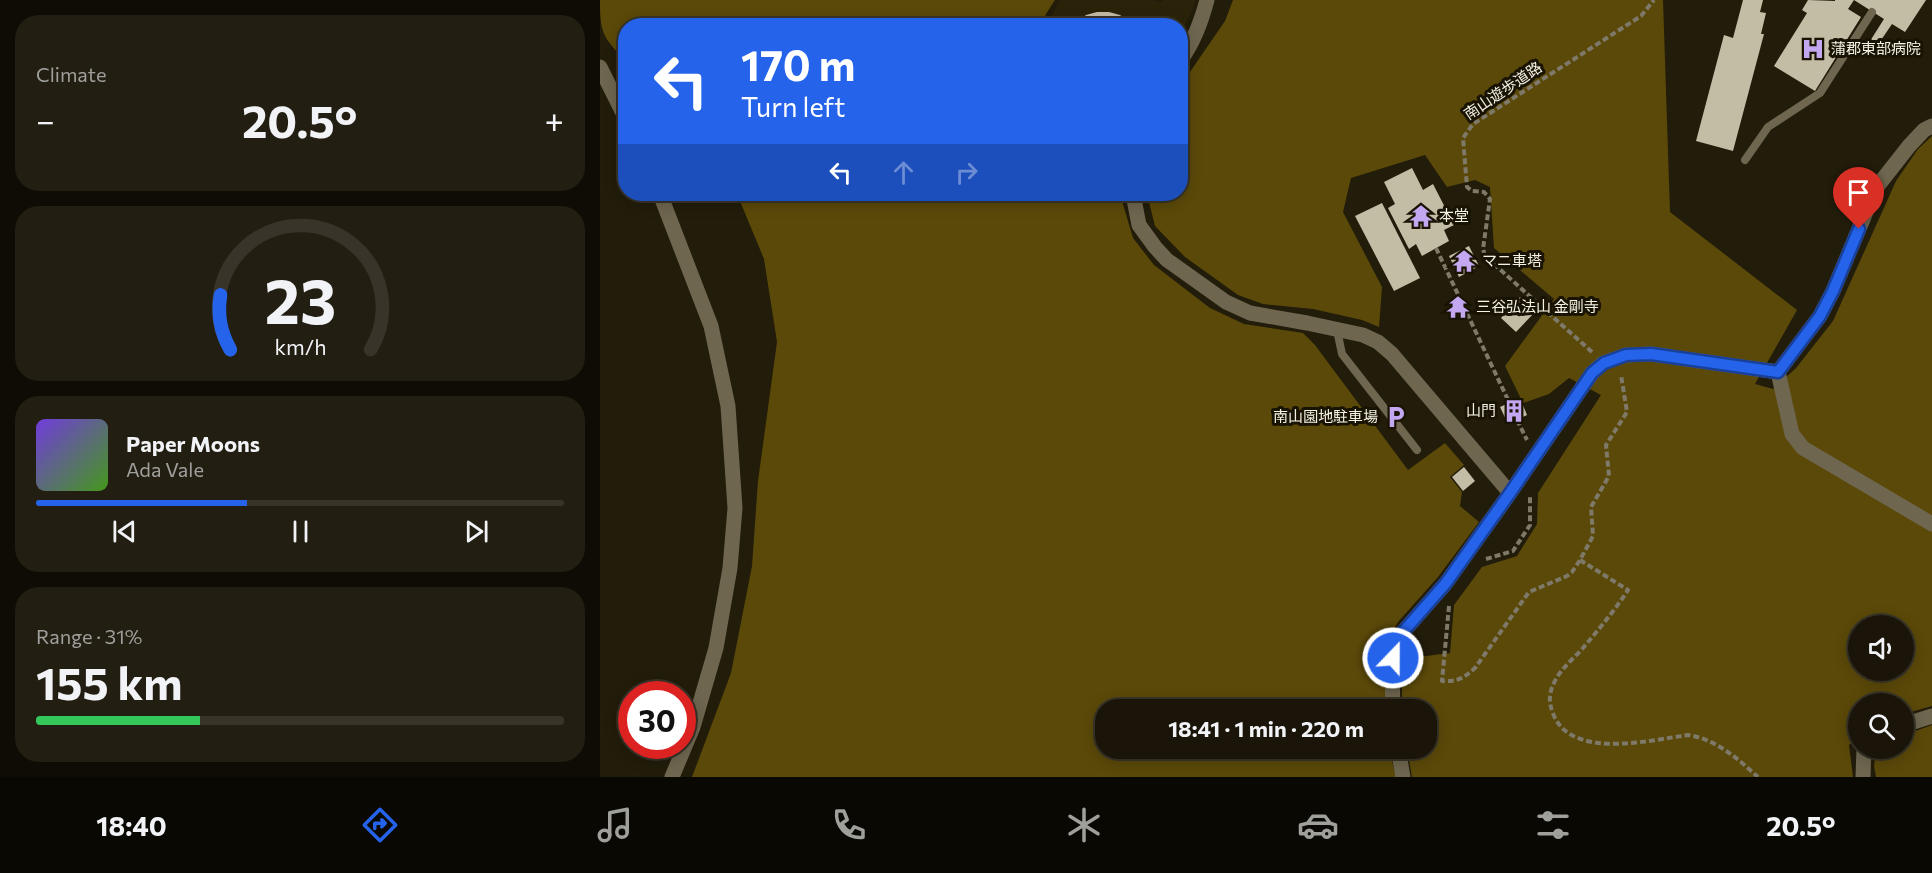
<!DOCTYPE html>
<html lang="en">
<head>
<meta charset="utf-8">
<style>
	body { margin:0; font-family:Commissioner,"Noto Sans JP",sans-serif; background:#231e12; color:#f1f3f6; height:100vh; display:flex; flex-direction:column; font-size:22px; white-space:nowrap }
	* { box-sizing:border-box; margin:0 }
	p { font-size:20px; color:#9f9f9c }
	.icon { flex:none; width:33px; height:33px; fill:none; stroke:currentColor; stroke-width:2; stroke-linecap:round; stroke-linejoin:round }
	.map { position:relative; flex:1; overflow:hidden }
	.panel { display:flex; flex-direction:column; gap:15px; padding:15px; background:#0e0c04; width:600px }
	.panel>* { flex:none }
	.hud { position:absolute; left:18px; top:18px; width:570px; height:183px; border-radius:24px; box-shadow:0 3px 15px #0003,0 0 0 2px #383429; background:#2563eb; color:#fff; overflow:hidden }
	.fabs { position:absolute; left:1248px; top:615px; display:grid; gap:12px }
	.fabs a { display:grid; place-items:center; width:66px; height:66px; border-radius:50%; background:#1a1508; box-shadow:0 3px 15px #0003,0 0 0 2px #383429; font-size:30px }
	.speed { position:absolute; left:18px; top:681px; display:flex; gap:12px; font-size:30px; font-weight:700; text-align:center }
	.speed>* { display:grid; place-content:center; width:78px; height:78px; border-radius:50%; background:#1a1508; box-shadow:0 3px 15px #0003,0 0 0 2px #383429; line-height:1 }
	.speed .limit { border:9px solid #d22; background:#fff; color:#111 }
	.pin { position:absolute; display:grid; place-items:center; width:51px; height:51px; color:#fff; margin:-62px -26px; border-radius:50% 50% 50% 0; rotate:-45deg; box-shadow:0 0 6px #0007 }
	.pin .icon { rotate:45deg }
	.me { position:absolute; width:66px; margin:-33px; rotate:22deg; stroke-linejoin:round; filter:drop-shadow(0 0 4px #0008) }
	.turn { display:flex; align-items:center; gap:21px; height:126px; padding:0 24px; font-size:27px }
	.turn .icon { width:78px; height:78px; stroke-width:2.5 }
	.turn b { display:block; font-size:42px; line-height:51px }
	.lanes { display:flex; align-items:center; height:57px; padding:0 24px; background:#0003; justify-content:center; gap:30px; direction:ltr }
	.lanes .off { opacity:.35 }
	.big { font-size:45px; font-weight:700; line-height:1.1 }
	.panel .tile { flex:1; display:flex; flex-direction:column; justify-content:center; gap:9px; min-width:0; padding:0 21px; border-radius:24px; background:#231e12 }
	.panel .dial { align-items:center; gap:0 }
	.dial svg { height:156px; overflow:visible; fill:none; stroke:#383429; stroke-width:7; stroke-linecap:round; text-anchor:middle }
	.dial text { fill:#f1f3f6; stroke:none }
	.song { display:flex; align-items:center; gap:18px }
	.cover { width:72px; height:72px; border-radius:9px; background:linear-gradient(135deg,hsl(260 70% 55%),hsl(100 70% 35%)) }
	.played { height:6px; border-radius:3px; background:linear-gradient(90deg,#2563eb 40%,#383429 40%) }
	.keys { display:flex; justify-content:space-around; direction:ltr }
	.heat { display:flex; justify-content:space-between; align-items:center; font-size:33px; direction:ltr }
	.charge { height:9px; border-radius:4px; background:linear-gradient(90deg,#34c759 31%,#383429 0) }
	.trip { position:absolute; left:495px; top:699px; width:342px; height:60px; border-radius:24px; background:#1a1508; box-shadow:0 3px 15px #0003,0 0 0 2px #383429; font-weight:700; line-height:60px; text-align:center }
	.menu { display:flex; height:96px; justify-content:space-around; align-items:center; background:#0a0803; color:#9f9f9c }
	.menu .icon { width:42px; height:42px }
	.menu .active { color:#2563eb }
	.menu b { font-size:27px; color:#f1f3f6 }
	main { display:flex; flex:1; min-height:0 }
	.map>svg:first-child { display:block }
</style>
</head>
<body>
<main>
<section class="panel">
<div class="tile"><p>Climate</p>
<div class="heat"><a>−</a><b class="big">20.5°</b><a>+</a></div>
</div>
<div class="tile dial"><svg viewBox="0 0 100 80">
<path d="M14 69A42 42 0 1 1 86 69"/>
<path d="M14 69A42 42 0 0 1 9 41" stroke="#2563eb"/>
<text x="50" y="56" font-size="32" font-weight="700">23</text>
<text x="50" y="72" font-size="11">km/h</text>
</svg></div>
<div class="tile">
<div class="song"><i class="cover"></i><div><b>Paper Moons</b><p>Ada Vale</p></div></div>
<div class="played"></div>
<div class="keys"><svg class="icon" aria-label="previous" viewBox="0 0 24 24"><path d="M18 5L8 12l10 7zM5 5v14"/></svg><svg class="icon" aria-label="pause" viewBox="0 0 24 24"><path d="M8 5v14M16 5v14"/></svg><svg class="icon" aria-label="next" viewBox="0 0 24 24"><path d="M6 5l10 7-10 7zM19 5v14"/></svg></div>
</div>
<div class="tile"><p>Range · 31%</p><b class="big">155 km</b><div class="charge"></div></div>
</section>
<div class="map">
<svg width="1332" height="777" viewBox="0 0 1332 777">
	<rect width="100%" height="100%" fill="#221c0a"/>
	<!-- built -->
	<polygon fill="#2b2309" points="460,0 552,0 561,2 563,0 596,0 581,35 580,26 446,26"/>
	<!-- forest -->
	<g fill="#5b4909" fill-rule="evenodd">
		<path d="M0 0H455L446 14 442 25 26 26 25 61C3 36 0 35 0 0Z"/>
		<path d="M633 0H1063L1070 212 1197 310 1155 384 1173 389 1196 368 1233 321 1296 181 1318 149 1332 136V706L1304 714V704H1258V737L1249 745 1253 777H812L807 749 826 748V710L802 709V659L850 653 854 605 882 567 917 556 937 524 938 493 1001 395 969 378 949 394 923 403 905 366 954 299 894 248 890 187 875 180 847 187 825 155 751 178 743 212 782 287 779 327 762 320 713 309 663 304 638 295 585 257 555 226 547 194H580L581 85 625 21ZM1258 626H1304V670H1258Z"/>
		<polygon points="137,194 520,194 533,238 554,265 610,308 644,324 703,333 715,345 808,470 845,443 864,465 850,477 862,492 860,506 879,522 838,577 798,622 787,643 788,709 506,710 506,748 789,749 796,777 92,777 131,673 152,566 158,481 177,342 164,259"/>
		<polygon points="1332,725 1332,777 1276,777 1274,766 1276,751 1280,749 1304,748 1304,735"/>
	</g>
	<!-- building -->
	<g fill="#c4bda6">
		<polygon points="1143,0 1163,0 1160,12 1166,13 1161,34 1164,34 1133,151 1096,141 1124,35 1133,38"/>
		<polygon points="1208,0 1235,1 1235,0 1326,0 1305,32 1292,24 1277,46 1265,49 1284,19 1254,0 1248,9 1261,17 1215,91 1174,66 1207,13 1202,10"/>
		<polygon points="497,12 509,12 520,15 534,26 473,26 486,15"/>
		<polygon points="812,168 823,190 833,184 854,225 844,230 849,241 822,256 816,244 809,249 788,208 795,204 784,182"/>
		<polygon points="782,203 820,278 794,291 755,216"/>
		<polygon points="869,246 879,266 859,277 849,256"/>
		<polygon points="920,297 936,311 916,332 901,318"/>
		<polygon points="920,398 927,415 908,424 900,407"/>
		<polygon points="864,467 875,481 863,491 852,477"/>
	</g>
	<g fill="none" stroke-linecap="round" stroke-linejoin="round">
		<!-- path -->
		<g stroke="#7e7969" stroke-width="4" stroke-dasharray="6 3" stroke-linecap="butt">
			<polyline points="836,248 909,402"/>
			<polyline points="992,352 885,256 883,249 890,199 884,192 872,191 867,187 863,138 873,124 1041,16 1054,0"/>
			<polyline points="917,420 927,440"/>
			<polyline points="886,559 913,551 930,525 930,496"/>
			<path d="M980 560 1028 590C1015 610 999 629 983 648 974 658 963 667 956 679 948 693 948 703 955 718 976 759 1051 740 1088 735 1116 739 1138 759 1158 777"/>
			<path d="M849 606 842 681C857 682 864 678 875 668L929 592 967 576 972 572 980 560 993 536 991 507 1009 476 1006 445 1027 412 1021 375"/>
		</g>
		<!-- service -->
		<g stroke="#6e664f" stroke-width="8">
			<polyline points="1145,160 1168,127 1220,93 1272,12"/>
			<polyline points="737,330 742,354 817,450"/>
		</g>
		<!-- minor -->
		<g stroke="#6e664f" stroke-width="15">
			<path d="M580 61C594 42 601 22 607 0"/>
			<polyline points="1332,126 1324,130 1309,146 1276,188 1233,291 1220,316 1178,372 1192,434 1203,448 1332,524"/>
			<polyline points="533,194 539,225 555,247 567,260 626,302 650,313 707,323 763,335 778,342 792,354 910,493"/>
			<polyline points="793,710 792,671 795,645 803,632 846,583 910,493 992,373 1003,363 1026,355 1051,354 1178,372"/>
			<polyline points="1304,725 1332,716"/>
			<polyline points="798,748 803,777"/>
			<polyline points="1263,777 1264,748"/>
		</g>
		<!-- tertiary -->
		<g stroke="#6e664f" stroke-width="15">
			<polyline points="0,67 26,119"/>
			<polyline points="60,194 111,326 128,406 135,508 130,568 116,648 93,727 72,777"/>
		</g>
	</g>
	<g fill="none" stroke-linecap="round" stroke-linejoin="round">
		<!-- route casing -->
		<g stroke="#184099" stroke-width="15">
			<polyline id="route" points="793,658 795,645 803,632 846,583 910,493 992,373 1004,363 1026,355 1051,354 1178,372 1220,316 1233,291 1259,229"/>
		</g>
		<!-- route -->
		<use href="#route" stroke="#2563eb" stroke-width="10"/>
	</g>
	<!-- icons -->
	<defs>
		<g id="hospital-bare" transform="scale(1.8)"><path d="M-5-5h3v3.5h4V-5h3V5h-3V1.5h-4V5h-3Z" fill="#c4a7f1" stroke="#191303" stroke-width="2.5" paint-order="stroke"/></g>
		<g id="temple-bare" transform="scale(1.8)"><path d="M0-6L5-2H3V0L6.5 2.5H4V6H1.5V3h-3V6H-4V2.5H-6.5L-3 0V-2H-5Z" fill="#c4a7f1" stroke="#191303" stroke-width="2.5" paint-order="stroke"/></g>
		<g id="building-bare" transform="scale(1.8)"><path d="M-4-6H4V6H1V3H-1V6H-4ZM-2.5-4.3h1.7v1.8h-1.7ZM.8-4.3h1.7v1.8H.8ZM-2.5-1h1.7V.8h-1.7ZM.8-1h1.7V.8H.8Z" fill="#c4a7f1" stroke="#191303" stroke-width="2.5" paint-order="stroke"/></g>
		<g id="parking-bare" transform="scale(1.8)"><path d="M-3.5-5.5H1a3.5 3.5 0 0 1 0 7H-1V5.5H-3.5ZM-1-3.4V-.6H.8a1.4 1.4 0 0 0 0-2.8Z" fill="#c4a7f1" stroke="#191303" stroke-width="2.5" paint-order="stroke"/></g>
	</defs>
	<g fill-rule="evenodd">
		<use href="#hospital-bare" x="1213" y="49"/>
		<use href="#temple-bare" x="821" y="216"/>
		<use href="#temple-bare" x="864" y="261"/>
		<use href="#temple-bare" x="858" y="307"/>
		<use href="#building-bare" x="914" y="411"/>
		<use href="#parking-bare" x="796" y="417"/>
	</g>
	<g text-anchor="middle" stroke-width="6" stroke-linejoin="round" paint-order="stroke">
		<!-- poi labels -->
		<g font-size="15" fill="#f5f1e5" stroke="#191303" text-anchor="start">
			<text x="1231" y="54">蒲郡東部病院</text>
			<text x="839" y="221">本堂</text>
			<text x="882" y="266">マニ車塔</text>
			<text x="876" y="312">三谷弘法山 金剛寺</text>
			<text x="896" y="416" text-anchor="end">山門</text>
			<text x="778" y="422" text-anchor="end">南山園地駐車場</text>
		</g>
		<!-- street labels -->
		<g font-size="15" fill="#f5f1e5" stroke="#191303">
			<text transform="translate(903 91) rotate(-34)" y="5">南山遊歩道路</text>
		</g>
	</g>
</svg>
<div class="fabs">
<a><svg class="icon" aria-label="sound" viewBox="0 0 24 24"><path d="M4 9h4l5-4v14l-5-4H4zM17 9q2 3 0 6"/></svg></a>
<a><svg class="icon" aria-label="search" viewBox="0 0 24 24"><circle cx="10" cy="10" r="6"/><path d="M15 15l6 6"/></svg></a>
</div>
<div class="speed"><div class="limit">30</div></div>
<div class="pin" style="left:1259px;top:229px;background:#d93025"><svg class="icon" aria-label="arrive" viewBox="0 0 24 24"><path d="M6 21V4h12l-3 4 3 4H6"/></svg></div>
<svg class="me" style="left:793px;top:658px" viewBox="-20 -20 40 40"><circle r="17" fill="#2563eb" stroke="#fff" stroke-width="3"/><path d="M0-11L8 9 0 5-8 9z" fill="#fff"/></svg>
<div class="trip">18:41 · 1 min · 220 m</div>
<div class="hud">
<div class="turn"><svg class="icon" aria-label="left" viewBox="0 0 24 24"><path d="M17 20v-9H6M10 6l-5 5 5 5"/></svg><div><b>170 m</b>Turn left</div></div>
<div class="lanes"><svg class="icon" aria-label="left" viewBox="0 0 24 24"><path d="M17 20v-9H6M10 6l-5 5 5 5"/></svg><svg class="icon off" aria-label="ahead" viewBox="0 0 24 24"><path d="M12 20V5M6 11l6-6 6 6"/></svg><svg class="icon off" aria-label="right" viewBox="0 0 24 24"><path d="M7 20v-9h11M14 6l5 5-5 5"/></svg></div>
</div>
</div>
</main>
<nav class="menu">
<b>18:40</b>
<svg class="icon active" aria-label="directions" viewBox="0 0 24 24"><path d="M12 3l9 9-9 9-9-9zM9 14v-3h6M13 9l2 2-2 2"/></svg>
<svg class="icon" aria-label="music" viewBox="0 0 24 24"><path d="M9 18V5l10-2v13"/><circle cx="6" cy="18" r="3"/><circle cx="16" cy="16" r="3"/></svg>
<svg class="icon" aria-label="phone" viewBox="0 0 24 24"><path d="M5 4h4l2 5-3 2q2 4 5 5l2-3 5 2v4C11 20 4 13 5 4z"/></svg>
<svg class="icon" aria-label="climate" viewBox="0 0 24 24"><path d="M12 3v18M4 7l16 10M4 17L20 7"/></svg>
<svg class="icon" aria-label="car" viewBox="0 0 24 24"><path d="M5 17H2v-5l4-1 3-4h7l3 4 3 1v5h-3M9 17h6M6 11h13"/><circle cx="7" cy="17" r="2"/><circle cx="17" cy="17" r="2"/></svg>
<svg class="icon" aria-label="filters" viewBox="0 0 24 24"><path d="M4 7h16M4 17h16"/><circle cx="9" cy="7" r="2"/><circle cx="15" cy="17" r="2"/></svg>
<b>20.5°</b>
</nav>
</body>
</html>
